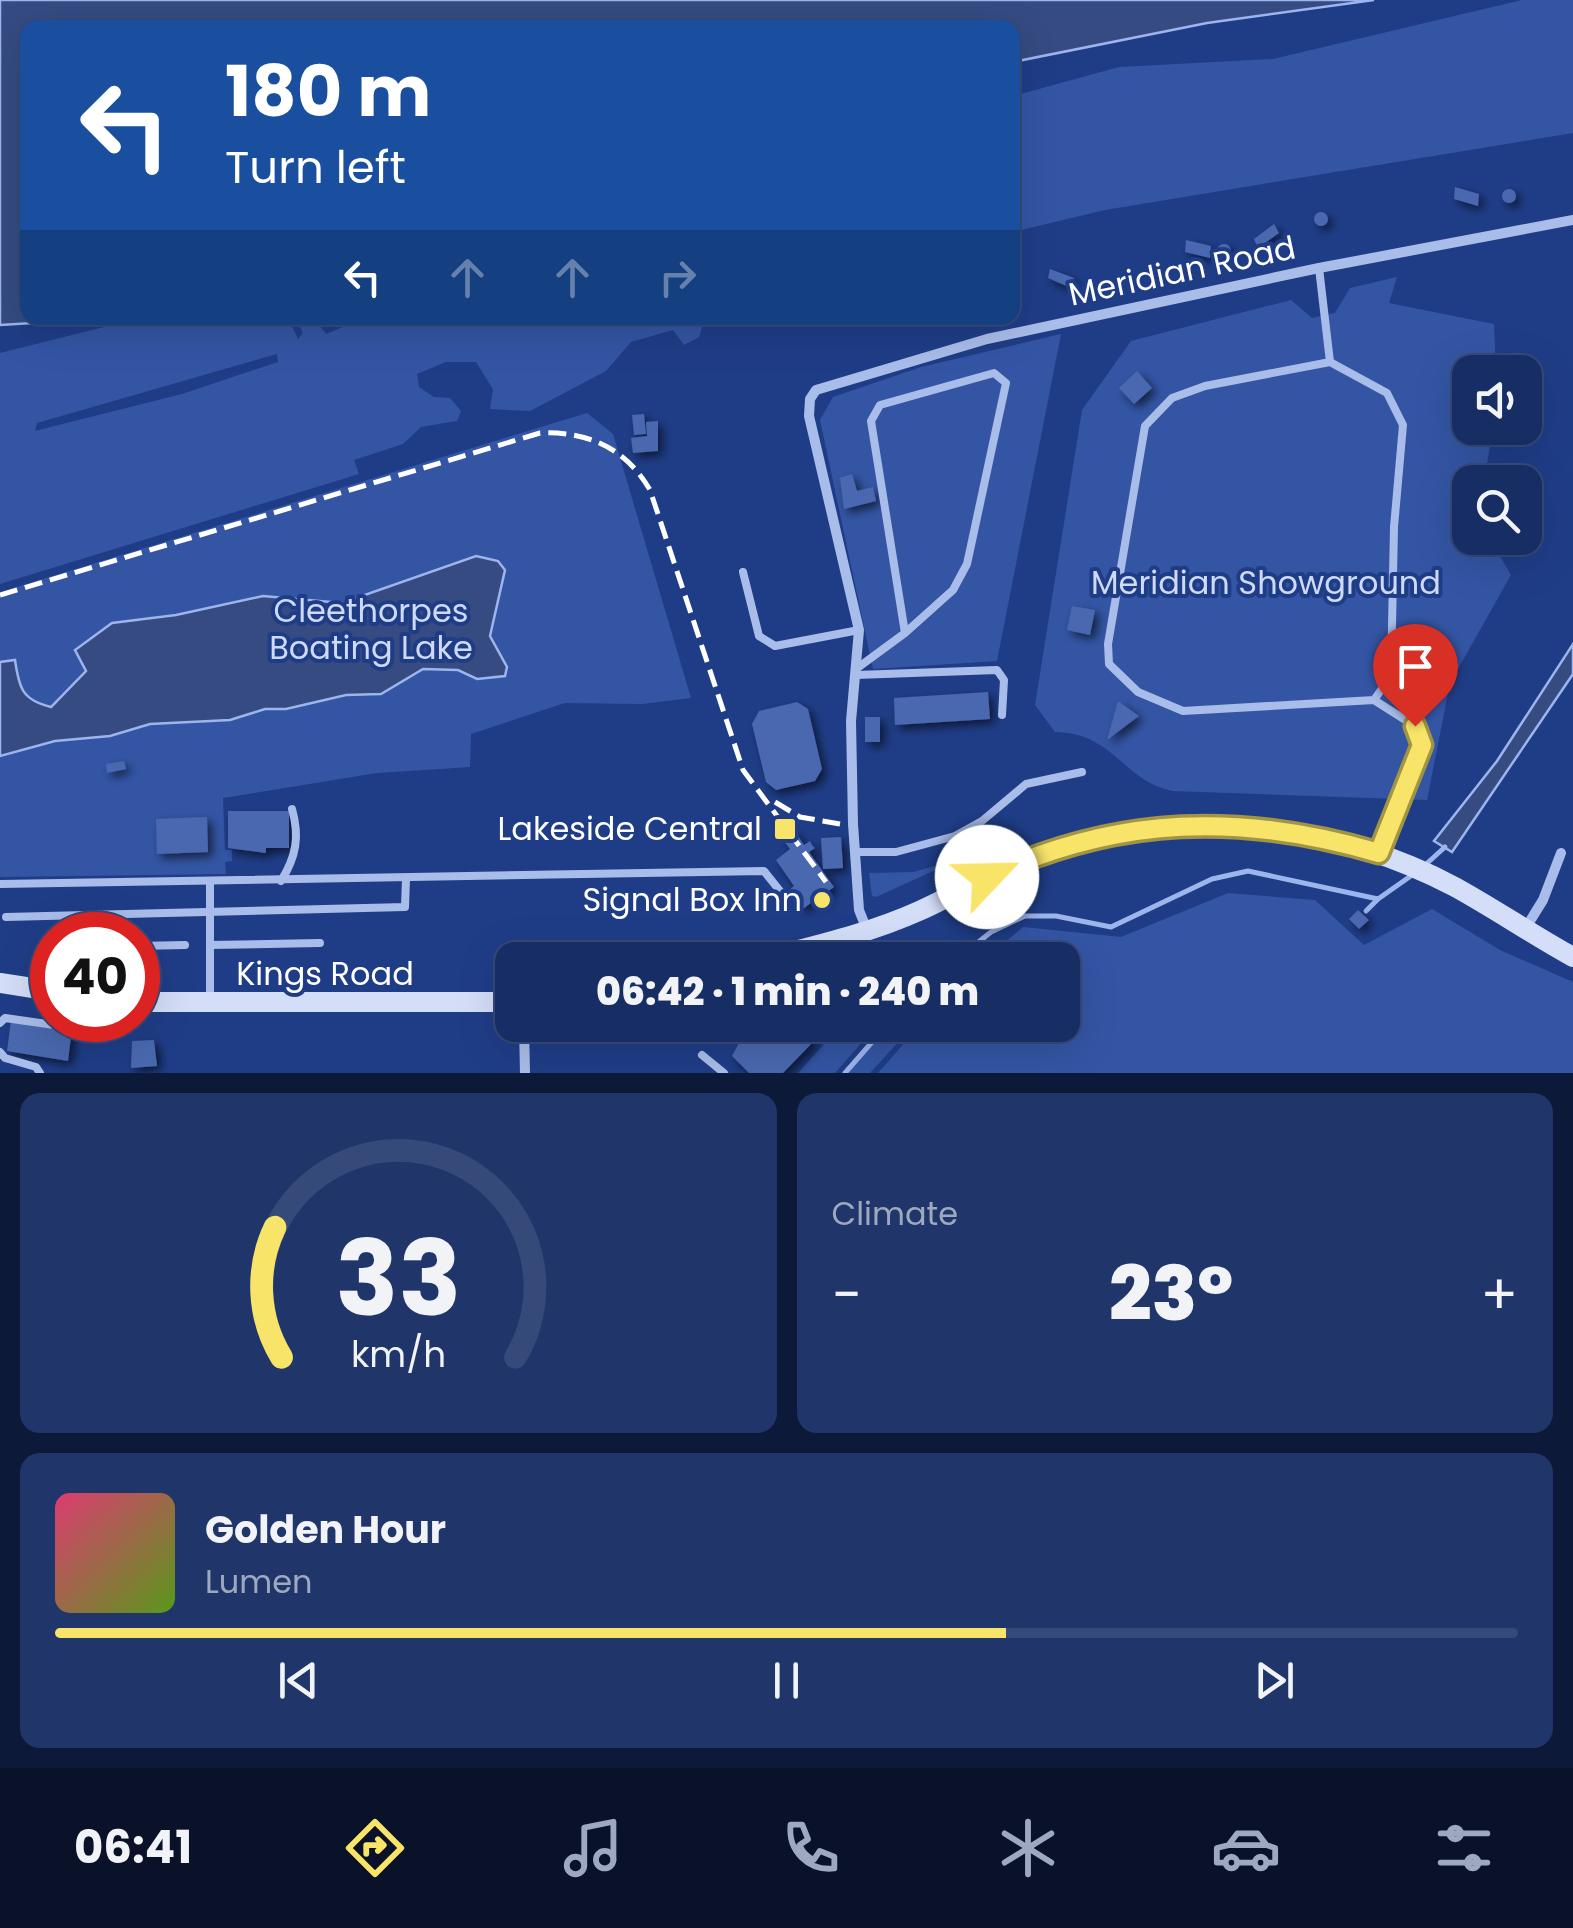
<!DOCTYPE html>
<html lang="en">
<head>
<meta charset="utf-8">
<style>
	body { margin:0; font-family:Poppins,sans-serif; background:#20366b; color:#f1f3f6; height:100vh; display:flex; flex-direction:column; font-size:38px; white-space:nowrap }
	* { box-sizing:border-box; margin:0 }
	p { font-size:32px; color:#9ea8bf }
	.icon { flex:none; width:55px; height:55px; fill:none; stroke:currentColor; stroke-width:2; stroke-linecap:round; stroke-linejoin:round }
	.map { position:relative; height:1073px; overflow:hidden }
	.drawer { display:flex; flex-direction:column; gap:20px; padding:20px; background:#0d1938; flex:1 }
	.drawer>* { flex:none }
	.hud { position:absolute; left:20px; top:20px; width:1000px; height:305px; border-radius:20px; box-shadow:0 10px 40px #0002,0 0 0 2px #364a79; background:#1a4fa0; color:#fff; overflow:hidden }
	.buttons { position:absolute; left:1452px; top:355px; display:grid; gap:20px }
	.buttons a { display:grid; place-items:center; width:90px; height:90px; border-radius:20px; background:#172e65; box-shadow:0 10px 40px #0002,0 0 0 2px #364a79; font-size:50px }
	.speed { position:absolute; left:30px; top:912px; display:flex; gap:20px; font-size:50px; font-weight:700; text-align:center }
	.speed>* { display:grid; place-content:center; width:130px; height:130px; border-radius:50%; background:#172e65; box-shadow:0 10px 40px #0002,0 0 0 2px #364a79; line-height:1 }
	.speed .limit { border:15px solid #d22; background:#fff; color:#111 }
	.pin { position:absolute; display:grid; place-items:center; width:85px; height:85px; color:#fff; margin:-102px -42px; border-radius:50% 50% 50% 0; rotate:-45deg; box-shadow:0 0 10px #0007 }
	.pin .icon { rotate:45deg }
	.me { position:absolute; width:110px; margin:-55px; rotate:66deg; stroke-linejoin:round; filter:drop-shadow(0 0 8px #0008) }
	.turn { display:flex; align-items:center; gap:35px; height:210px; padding:0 40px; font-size:45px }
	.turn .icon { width:130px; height:130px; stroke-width:2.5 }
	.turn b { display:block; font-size:70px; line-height:85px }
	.lanes { display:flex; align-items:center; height:95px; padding:0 40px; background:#0003; justify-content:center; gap:50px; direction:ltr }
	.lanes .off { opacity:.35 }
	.big { font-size:75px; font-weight:800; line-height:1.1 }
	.drawer .widget { flex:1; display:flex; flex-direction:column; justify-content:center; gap:15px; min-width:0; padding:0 35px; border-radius:20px; background:#20366b }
	.drawer .dial { align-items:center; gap:0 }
	.dial svg { height:260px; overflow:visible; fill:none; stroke:#364a79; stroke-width:7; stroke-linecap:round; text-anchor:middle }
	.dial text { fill:#f1f3f6; stroke:none }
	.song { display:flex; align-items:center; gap:30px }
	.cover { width:120px; height:120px; border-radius:15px; background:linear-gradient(135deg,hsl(340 70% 55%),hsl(90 70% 35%)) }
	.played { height:10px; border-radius:5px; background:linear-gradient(90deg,#f8e469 65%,#364a79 65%) }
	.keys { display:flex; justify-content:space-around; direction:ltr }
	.heat { display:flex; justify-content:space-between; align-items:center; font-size:55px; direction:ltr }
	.drawer .tiles { flex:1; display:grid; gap:20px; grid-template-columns:1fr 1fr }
	.widget:last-child { grid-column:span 2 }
	.trip { position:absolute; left:495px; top:942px; width:585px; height:100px; border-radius:20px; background:#172e65; box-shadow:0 10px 40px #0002,0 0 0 2px #364a79; font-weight:800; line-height:100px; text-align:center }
	.tabs { display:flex; height:160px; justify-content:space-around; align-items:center; background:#091228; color:#9ea8bf }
	.tabs .icon { width:70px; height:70px }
	.tabs .current { color:#f8e469 }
	.tabs b { font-size:45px; color:#f1f3f6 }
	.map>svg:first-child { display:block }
</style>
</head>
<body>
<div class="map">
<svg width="1573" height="1073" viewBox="0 0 1573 1073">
	<defs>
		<filter id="shadow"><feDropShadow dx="4.5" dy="4.5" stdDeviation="5" flood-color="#0009"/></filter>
	</defs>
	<rect width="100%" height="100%" fill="#1f3d87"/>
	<!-- green -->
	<g fill="#3355a4" fill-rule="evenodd">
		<polygon points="1522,0 1573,0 1573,133 1105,210 1013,232 1013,96 1119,67 1273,59"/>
		<path d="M1397 277 1389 303 1494 324 1496 372H1470V428H1493L1484 482H1470V538H1489L1511 575 1450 683 1427 800 1173 791C1122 781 1115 733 1055 732L1035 705 1082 410 1131 341 1291 300 1312 318 1335 313 1350 288Z"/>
		<path d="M140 318H288L298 339 303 333 295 318H331L319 325 326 334 364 318H705L699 337 684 345 673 330 631 342 606 371 530 411 490 409 493 389 476 362H446L417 374 419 387 434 397 450 398 461 411 457 421 421 427 403 444 354 460 359 474 0 584V353ZM277 354 278 362 182 394 35 431 37 423Z"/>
		<polygon points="1061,334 997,661 873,669 820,420 833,397 921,367"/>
		<polygon points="587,413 613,434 691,698 642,704 565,703 471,734 470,767 377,773 223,798 225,850 232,850 232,861 225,862 226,874 0,877 0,592"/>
		<polygon points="960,859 876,897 872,896 869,873 913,872"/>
		<polygon points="1228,893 1315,900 1364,945 1432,909 1500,950 1573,982 1573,1073 878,1073 920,1025 1062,1025 1062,960 984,960 1023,927 1121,937"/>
		<polygon points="841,1025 877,1025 835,1073 798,1073"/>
		<polygon points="889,1025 914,1025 870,1073 847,1073"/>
	</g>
	<!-- water -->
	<g fill="#354b82" stroke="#9cb5ec" stroke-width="2.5">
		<polygon points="0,0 1374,0 1207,23 1013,62 1012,28 28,28 28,318 116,318 0,325"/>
		<path d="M476 556 498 561 505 570 490 636 507 667 505 676 477 679 458 670 423 669 381 694 346 695 286 709H265L230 720 150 724 110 736 55 741 0 756V662L15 660C19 688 22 700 51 707L86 671 75 650 112 623 176 615 263 596 342 603Z"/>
		<polygon points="1573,644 1573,674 1452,852 1434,841 1497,761"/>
	</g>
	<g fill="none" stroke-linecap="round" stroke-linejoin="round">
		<!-- stream -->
		<g stroke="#9cb5ec" stroke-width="5">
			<polyline points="1424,866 1445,847"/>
			<polyline points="1366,911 1378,899"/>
			<polyline points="956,960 991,932 1025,916 1056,916 1111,927 1212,879 1248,871 1378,899 1415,873"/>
			<polyline points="845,1073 887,1025"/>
		</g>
	</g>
	<!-- building -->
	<g fill="#4867af" filter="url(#shadow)">
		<polygon points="1455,187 1479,194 1478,206 1454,199"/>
		<circle cx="1509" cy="196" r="7"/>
		<circle cx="1321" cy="219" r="7"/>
		<polygon points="1274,224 1279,233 1258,248 1254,239"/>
		<polygon points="1186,240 1211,246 1210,258 1185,252"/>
		<circle cx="1224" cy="251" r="7"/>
		<polygon points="1050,269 1074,278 1071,288 1048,278"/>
		<polygon points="1137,371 1152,388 1134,404 1119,388"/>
		<polygon points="644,414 646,434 634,435 632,415"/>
		<polygon points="658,421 658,451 633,453 631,438 647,436 646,422"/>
		<polygon points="852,474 857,491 873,487 876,501 844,509 840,478"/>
		<polygon points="1072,606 1095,610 1090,635 1067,630"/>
		<polygon points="988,692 990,719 895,725 894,698"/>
		<polygon points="1118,701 1139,716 1107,740"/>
		<polygon points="797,702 808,709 822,769 815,781 776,790 766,782 752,724 759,711"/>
		<rect x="865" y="717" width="15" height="25"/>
		<polygon points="124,761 126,769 107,773 106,764"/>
		<polygon points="228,811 289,811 289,848 266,848 266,853 228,848"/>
		<polygon points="207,817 208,852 157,854 156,819"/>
		<polygon points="793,829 804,845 810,841 812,845 815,848 809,852 834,887 823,895 827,901 821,905 816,899 803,909 789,890 794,886 776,860 790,849 781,837"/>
		<polygon points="841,837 843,868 823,869 821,838"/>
		<polygon points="1358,910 1369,920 1359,929 1349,919"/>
		<polygon points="11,1020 72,1029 68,1061 7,1051"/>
		<polygon points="759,1025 798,1025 815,1040 783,1073 749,1073 732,1056 740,1041"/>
		<polygon points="154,1040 157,1066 131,1068 132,1041"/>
	</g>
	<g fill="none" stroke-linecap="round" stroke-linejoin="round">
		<!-- lane -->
		<g stroke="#a9bdea" stroke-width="8">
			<polyline points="1319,268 1330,362"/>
			<polyline points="743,572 759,636 775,646 859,630"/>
			<polyline points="856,669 905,633 871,421 880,405 994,373 1006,383 967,564 953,590 905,633"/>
			<polyline points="856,675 997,670 1004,680 1002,715"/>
			<polyline points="1374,700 1183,711 1138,692 1109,664 1108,644 1145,426 1172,398 1205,386 1330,362 1387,393 1403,425 1394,527 1391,676 1374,700 1415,726 1422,745 1379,853"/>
			<polyline points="855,852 896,852 955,836 982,821 1026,784 1082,772"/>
			<path d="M281 881C296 857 300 837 292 809"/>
			<polyline points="210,882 210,1000"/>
			<polyline points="0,884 764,871 780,891"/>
			<polyline points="98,914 98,935"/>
			<polyline points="6,917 405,907 406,878"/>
			<polyline points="210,945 320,943"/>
			<polyline points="138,946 185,945"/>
			<polyline points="0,1023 5,1018 97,1031"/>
			<polyline points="0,1052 5,1058 36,1067 40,1073"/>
			<polyline points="702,1055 724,1073"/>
		</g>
		<!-- street -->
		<g stroke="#a9bdea" stroke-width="10">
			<polyline points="1525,929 1543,900 1561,853"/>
			<polyline points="867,930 859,910 853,824 851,721 859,630 809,416 810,399 816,390 987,339 1319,268 1573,220"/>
			<polyline points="524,1025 525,1073"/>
		</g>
		<!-- secondary -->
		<g stroke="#d4def8" stroke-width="20">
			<path d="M760 960C813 946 868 934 919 911 963 891 1004 865 1050 850 1185 808 1330 821 1455 887 1495 909 1533 935 1573 957"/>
			<polyline points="0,983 52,991"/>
			<polyline points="138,1002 512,1002"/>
		</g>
		<!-- rail -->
		<g stroke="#fff" stroke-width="5" stroke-dasharray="18 8" stroke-linecap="butt">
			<path d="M0 595 540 433C587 431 626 448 650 490L743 770 826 882"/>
			<polyline points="775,802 800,817 840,824"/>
		</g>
	</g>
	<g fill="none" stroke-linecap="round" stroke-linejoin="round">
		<!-- route casing -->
		<g stroke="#a19444" stroke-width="25">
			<path id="route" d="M987 877C1118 815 1242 813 1379 853L1422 745 1415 726"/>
		</g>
		<!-- route -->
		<use href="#route" stroke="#f8e469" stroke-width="18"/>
	</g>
	<!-- markers -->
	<g fill="#f8e469" stroke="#1f3d87" stroke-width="4">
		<rect x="773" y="817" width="24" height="24" rx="5"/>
		<circle cx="822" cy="900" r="10"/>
	</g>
	<g text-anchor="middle" stroke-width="8" stroke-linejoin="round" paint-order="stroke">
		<!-- street labels -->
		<g font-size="32" fill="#fff" stroke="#1f3d87">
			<text transform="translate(1182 271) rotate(-12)" y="11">Meridian Road</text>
			<text x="325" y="985">Kings Road</text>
		</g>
		<!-- park labels -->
		<g font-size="32" fill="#cedaf8" stroke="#1f3d87">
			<text x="1266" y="594">Meridian Showground</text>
			<text x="371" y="622">Cleethorpes<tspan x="371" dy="37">Boating Lake</tspan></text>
		</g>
		<!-- poi labels -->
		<g font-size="32" fill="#fff" stroke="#1f3d87" text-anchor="end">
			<text x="762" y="840">Lakeside Central</text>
			<text x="802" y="911">Signal Box Inn</text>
		</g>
	</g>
</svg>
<div class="buttons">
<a><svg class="icon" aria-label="sound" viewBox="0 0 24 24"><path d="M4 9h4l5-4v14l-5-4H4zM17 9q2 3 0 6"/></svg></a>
<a><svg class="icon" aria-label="search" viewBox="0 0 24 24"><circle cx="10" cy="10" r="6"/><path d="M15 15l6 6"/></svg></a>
</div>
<div class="speed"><div class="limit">40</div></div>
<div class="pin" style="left:1415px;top:726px;background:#d93025"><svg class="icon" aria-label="arrive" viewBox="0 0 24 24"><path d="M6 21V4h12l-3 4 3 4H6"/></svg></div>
<svg class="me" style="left:987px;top:877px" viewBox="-20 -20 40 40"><circle r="19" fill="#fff"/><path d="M0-13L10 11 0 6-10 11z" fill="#f8e469"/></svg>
<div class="trip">06:42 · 1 min · 240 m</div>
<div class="hud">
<div class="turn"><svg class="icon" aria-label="left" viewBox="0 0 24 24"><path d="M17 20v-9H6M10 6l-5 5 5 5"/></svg><div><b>180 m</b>Turn left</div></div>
<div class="lanes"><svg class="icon" aria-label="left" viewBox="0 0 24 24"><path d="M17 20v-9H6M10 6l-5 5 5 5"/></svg><svg class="icon off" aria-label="ahead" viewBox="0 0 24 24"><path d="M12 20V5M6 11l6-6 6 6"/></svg><svg class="icon off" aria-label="ahead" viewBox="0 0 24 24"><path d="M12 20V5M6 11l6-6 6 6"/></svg><svg class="icon off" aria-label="right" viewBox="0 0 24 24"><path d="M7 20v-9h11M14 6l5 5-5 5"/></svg></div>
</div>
</div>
<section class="drawer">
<div class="tiles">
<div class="widget dial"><svg viewBox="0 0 100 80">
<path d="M14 69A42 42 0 1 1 86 69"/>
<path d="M14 69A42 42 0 0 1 12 29" stroke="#f8e469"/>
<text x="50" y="56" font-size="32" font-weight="700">33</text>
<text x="50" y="72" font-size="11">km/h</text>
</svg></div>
<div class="widget"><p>Climate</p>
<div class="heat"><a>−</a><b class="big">23°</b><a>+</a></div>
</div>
<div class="widget">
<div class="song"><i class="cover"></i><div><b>Golden Hour</b><p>Lumen</p></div></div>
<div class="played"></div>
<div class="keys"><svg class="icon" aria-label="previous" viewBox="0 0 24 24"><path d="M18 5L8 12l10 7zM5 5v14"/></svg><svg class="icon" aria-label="pause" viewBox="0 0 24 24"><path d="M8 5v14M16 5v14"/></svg><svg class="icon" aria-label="next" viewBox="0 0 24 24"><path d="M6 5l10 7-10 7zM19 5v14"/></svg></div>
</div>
</div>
</section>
<nav class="tabs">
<b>06:41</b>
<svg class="icon current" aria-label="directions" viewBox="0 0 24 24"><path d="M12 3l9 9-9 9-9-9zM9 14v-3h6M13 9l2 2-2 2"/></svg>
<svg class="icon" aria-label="music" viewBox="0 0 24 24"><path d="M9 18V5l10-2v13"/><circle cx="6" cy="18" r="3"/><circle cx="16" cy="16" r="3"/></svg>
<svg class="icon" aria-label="phone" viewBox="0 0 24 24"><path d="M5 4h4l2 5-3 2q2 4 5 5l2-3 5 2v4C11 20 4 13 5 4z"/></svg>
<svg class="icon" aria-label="climate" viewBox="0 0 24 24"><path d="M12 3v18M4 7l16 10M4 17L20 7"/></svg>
<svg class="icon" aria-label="car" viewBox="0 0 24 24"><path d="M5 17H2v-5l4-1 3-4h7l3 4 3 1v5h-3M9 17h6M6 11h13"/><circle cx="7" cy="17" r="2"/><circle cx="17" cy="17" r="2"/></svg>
<svg class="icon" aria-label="filters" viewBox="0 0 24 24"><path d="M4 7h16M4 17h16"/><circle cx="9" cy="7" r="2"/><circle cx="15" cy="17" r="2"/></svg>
</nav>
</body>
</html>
